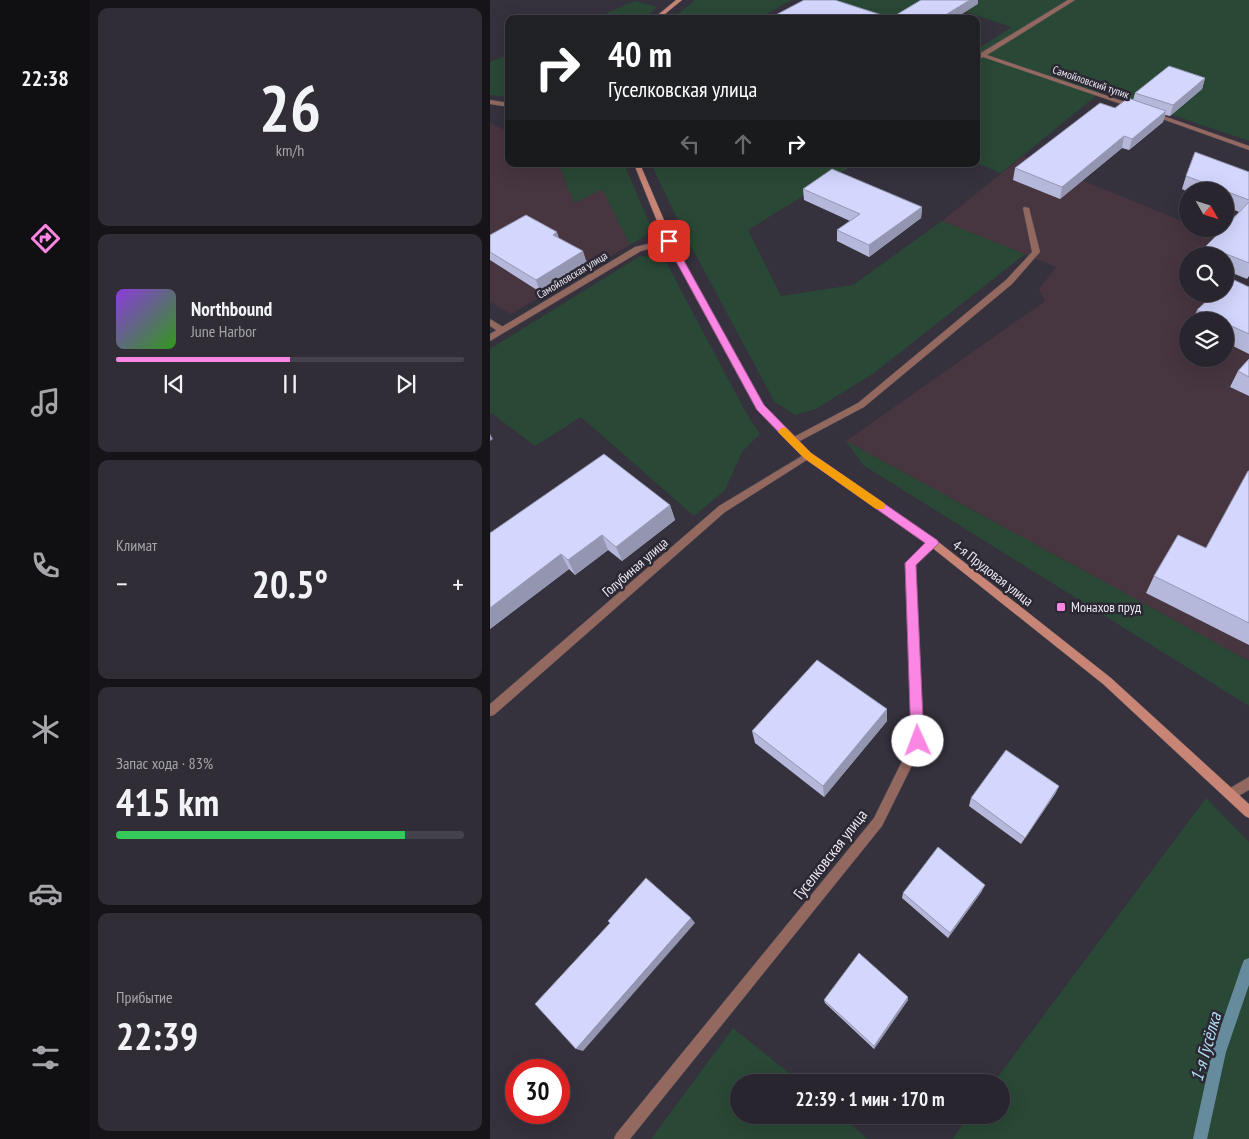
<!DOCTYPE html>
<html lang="ru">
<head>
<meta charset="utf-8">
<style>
	body { margin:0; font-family:"PT Sans Narrow",sans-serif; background:#302d36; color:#f1f3f6; height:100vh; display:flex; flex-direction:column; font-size:19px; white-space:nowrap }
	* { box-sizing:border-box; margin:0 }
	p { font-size:16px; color:#a5a5aa }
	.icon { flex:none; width:28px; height:28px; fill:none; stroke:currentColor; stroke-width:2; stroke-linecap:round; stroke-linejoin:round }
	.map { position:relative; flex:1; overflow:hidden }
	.details { display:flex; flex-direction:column; gap:8px; padding:8px; background:#161419; width:400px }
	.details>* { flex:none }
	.banner { position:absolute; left:15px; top:15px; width:475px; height:152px; border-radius:10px; box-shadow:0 5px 20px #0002,0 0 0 1px #44424a; background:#202124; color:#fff; overflow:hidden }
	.needle { width:32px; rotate:129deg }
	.tools { position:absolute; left:689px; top:182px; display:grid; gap:10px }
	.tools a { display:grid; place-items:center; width:55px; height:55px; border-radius:50%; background:#28252e; box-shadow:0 5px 20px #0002,0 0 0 1px #44424a; font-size:25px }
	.speed { position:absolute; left:15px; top:1059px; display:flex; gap:10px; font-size:25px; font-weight:700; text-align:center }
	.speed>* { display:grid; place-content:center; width:65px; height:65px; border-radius:50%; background:#28252e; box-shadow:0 5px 20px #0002,0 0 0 1px #44424a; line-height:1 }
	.speed .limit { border:8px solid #d22; background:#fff; color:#111 }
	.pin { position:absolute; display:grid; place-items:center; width:42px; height:42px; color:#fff; margin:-21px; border-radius:10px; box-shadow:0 2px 8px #0006 }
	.me { position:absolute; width:55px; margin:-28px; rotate:358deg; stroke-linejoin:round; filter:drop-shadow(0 0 4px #0008) }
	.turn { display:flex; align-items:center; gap:18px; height:105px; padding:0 20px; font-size:22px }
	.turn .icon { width:65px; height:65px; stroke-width:2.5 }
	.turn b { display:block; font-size:35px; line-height:42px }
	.lanes { display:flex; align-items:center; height:48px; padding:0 20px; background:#0003; justify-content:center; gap:25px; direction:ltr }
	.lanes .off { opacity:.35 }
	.big { font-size:38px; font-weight:800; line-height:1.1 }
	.details .widget { flex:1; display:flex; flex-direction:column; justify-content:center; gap:8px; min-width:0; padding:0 18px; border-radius:10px; background:#302d36 }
	.details .dial { align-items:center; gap:0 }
	.dial b { font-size:65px; line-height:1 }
	.song { display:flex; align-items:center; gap:15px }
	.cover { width:60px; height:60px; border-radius:8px; background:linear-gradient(135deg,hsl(270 70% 55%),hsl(110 70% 35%)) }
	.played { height:5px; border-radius:2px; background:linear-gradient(90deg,#fc86e4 50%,#44424a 50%) }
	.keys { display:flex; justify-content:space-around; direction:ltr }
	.heat { display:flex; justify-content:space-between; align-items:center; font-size:28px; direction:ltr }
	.charge { height:8px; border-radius:4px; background:linear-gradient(90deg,#34c759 83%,#44424a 0) }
	.trip { position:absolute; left:240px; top:1074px; width:280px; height:50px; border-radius:25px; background:#28252e; box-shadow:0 5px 20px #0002,0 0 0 1px #44424a; font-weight:800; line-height:50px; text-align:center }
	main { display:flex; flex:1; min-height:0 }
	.tab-bar { display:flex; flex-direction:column; width:90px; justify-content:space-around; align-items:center; background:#100f12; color:#a5a5aa }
	.tab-bar .icon { width:35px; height:35px }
	.tab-bar .current { color:#fc86e4 }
	.tab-bar b { font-size:22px; color:#f1f3f6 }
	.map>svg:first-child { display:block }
</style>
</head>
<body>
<main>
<nav class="tab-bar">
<b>22:38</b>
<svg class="icon current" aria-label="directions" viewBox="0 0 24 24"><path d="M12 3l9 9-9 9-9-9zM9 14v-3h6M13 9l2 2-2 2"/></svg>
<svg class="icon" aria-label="music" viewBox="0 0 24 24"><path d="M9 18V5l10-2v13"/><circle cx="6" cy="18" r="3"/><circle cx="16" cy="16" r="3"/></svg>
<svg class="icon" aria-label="phone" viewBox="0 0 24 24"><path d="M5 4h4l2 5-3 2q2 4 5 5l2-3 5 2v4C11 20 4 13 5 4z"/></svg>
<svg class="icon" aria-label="climate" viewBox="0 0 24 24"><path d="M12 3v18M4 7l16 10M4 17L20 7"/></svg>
<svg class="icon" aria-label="car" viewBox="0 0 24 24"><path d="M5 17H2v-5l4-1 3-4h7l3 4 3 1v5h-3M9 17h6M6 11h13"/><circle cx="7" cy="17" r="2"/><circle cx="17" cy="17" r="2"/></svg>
<svg class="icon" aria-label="filters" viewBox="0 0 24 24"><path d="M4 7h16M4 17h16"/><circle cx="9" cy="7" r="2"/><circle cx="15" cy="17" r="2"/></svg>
</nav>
<section class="details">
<div class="widget dial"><b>26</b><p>km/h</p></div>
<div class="widget">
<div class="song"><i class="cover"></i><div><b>Northbound</b><p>June Harbor</p></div></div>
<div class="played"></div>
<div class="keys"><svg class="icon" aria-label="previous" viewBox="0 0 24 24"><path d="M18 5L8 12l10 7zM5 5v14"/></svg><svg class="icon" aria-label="pause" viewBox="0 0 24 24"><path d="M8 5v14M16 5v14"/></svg><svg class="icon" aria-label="next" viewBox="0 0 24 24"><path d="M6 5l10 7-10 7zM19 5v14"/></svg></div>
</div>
<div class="widget"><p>Климат</p>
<div class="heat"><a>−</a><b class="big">20.5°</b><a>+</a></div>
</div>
<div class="widget"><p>Запас хода · 83%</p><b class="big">415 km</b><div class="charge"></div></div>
<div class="widget"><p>Прибытие</p><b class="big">22:39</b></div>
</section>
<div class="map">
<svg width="759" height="1139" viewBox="0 0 759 1139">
	<rect width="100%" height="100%" fill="#35313d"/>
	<!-- commercial -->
	<g fill="#47353f" fill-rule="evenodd">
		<polygon points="0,123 19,132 19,164 69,164 84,203 112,189 140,245 21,314 0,302"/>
		<path d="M533 156 697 223 698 229H711L726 235 707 256H698V294H735L759 303V661L356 441 555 301 549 289 566 267 452 221ZM698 321H735V359H698Z"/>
	</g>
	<!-- green -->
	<g fill="#2a4836">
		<polygon points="205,0 302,0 267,19 182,19"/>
		<polygon points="330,0 435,0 402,19"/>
		<polygon points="439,0 759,0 759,141 612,91 511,173 486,163 486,50 522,27"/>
		<polygon points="145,1 167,7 154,19 103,19"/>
		<polygon points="19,54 19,97 0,95 0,62"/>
		<polygon points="69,164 134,164 161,227 155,236 140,245 112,189 84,203"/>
		<polygon points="161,164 365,164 258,230 291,296 363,285 452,221 535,254 384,373 326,409 305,415 284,401 195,235"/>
		<polygon points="150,256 174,258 255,411 270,434 252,452 235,490 204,516 91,417 45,446 0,412 0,349"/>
		<polygon points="356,441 759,661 759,706 373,465"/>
		<polygon points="716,798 759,842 759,1139 462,1139 480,1115 511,1115 511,1082 504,1082"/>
		<polygon points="243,1028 310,1082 249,1082 249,1115 349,1115 378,1139 161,1139"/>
	</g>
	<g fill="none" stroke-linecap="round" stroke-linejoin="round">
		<!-- stream -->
		<polygon fill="#668b9d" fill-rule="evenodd" points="759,958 759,985 736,1052 717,1139 703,1139 722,1052 752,965 754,960"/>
		<!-- lane casing -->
		<g stroke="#524f5a" stroke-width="1">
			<g id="lane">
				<polygon points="534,207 539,208 550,252 522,284 374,407 306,443 300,443 299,441 300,439 368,403 516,280 542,252 533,208"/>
				<polygon points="0,319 15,328 15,332 9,332 0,326"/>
			</g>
		</g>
		<!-- street casing -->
		<g stroke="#524f5a" stroke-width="1">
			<g id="street">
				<polygon points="578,0 585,0 497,55 647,106 647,108 643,108 493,57 486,61 486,56"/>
				<polygon points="0,100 19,103 19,107 0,104"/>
				<polygon points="661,113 665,113 759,146 759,150 661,115"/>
				<polygon points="179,239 182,239 182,243 151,251 0,341 0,334 145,247"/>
				<polygon points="317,453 322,456 320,458 235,512 4,715 0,716 0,704 229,506"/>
				<polygon points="443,539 446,540 448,543 446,546 425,565 434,741 392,826 140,1139 124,1139 126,1134 384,818 422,741 415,563 440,540"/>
				<polygon points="759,777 759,790 741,800 737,798 735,794 737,790"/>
			</g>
		</g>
		<!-- secondary casing -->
		<g stroke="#524f5a" stroke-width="1">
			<g id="secondary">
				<polygon points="186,0 192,0 169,19 163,19"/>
				<polygon points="144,164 150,164 183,241 273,406 320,454 446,540 621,678 759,804 759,818 755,816 613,684 440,546 314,458 267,410 175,241"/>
			</g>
		</g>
		<!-- lane -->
		<use href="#lane" fill="#93685e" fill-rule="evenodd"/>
		<!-- street -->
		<use href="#street" fill="#93685e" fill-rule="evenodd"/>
		<!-- secondary -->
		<use href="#secondary" fill="#c88575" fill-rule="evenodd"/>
	</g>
	<!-- wall -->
	<g fill="#b5b8da">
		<polygon points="715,78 712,89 680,116 675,115 673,122 639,150 632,148 570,199 523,180 525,168 625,108 643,100 645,93"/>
		<polygon points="759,172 759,276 757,279 735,270 735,256 712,256 716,246 749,212 735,206 735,191 698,192 692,189 696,176"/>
		<polygon points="313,189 432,207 431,218 379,257 347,241 347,230 360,221 314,200"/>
		<polygon points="0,235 69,238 97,263 50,292 0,260"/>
		<polygon points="759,287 759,354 735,342 735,321 703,321 707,310"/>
		<polygon points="759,359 759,396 740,387 748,371"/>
		<polygon points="759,471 759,645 656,593 664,576 716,548"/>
		<polygon points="180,505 185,520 132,561 118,550 85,575 79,569 0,629 0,533"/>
		<polygon points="397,709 397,721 334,797 265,743 262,731"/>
		<polygon points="569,786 565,794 531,844 479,806 481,798"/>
		<polygon points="492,891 458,938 412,898 413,893"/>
		<polygon points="334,1000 418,1000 384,1049 335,1003"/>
	</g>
	<!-- shaded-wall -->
	<g fill="#9496b1">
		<polygon points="480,0 488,0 488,4 464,19 449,19"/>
		<polygon points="715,78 712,89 680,116 683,105"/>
		<polygon points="676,111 673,122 639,150 642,139"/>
		<polygon points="634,136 632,148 570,199 572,187"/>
		<polygon points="432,207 431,218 379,257 379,245"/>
		<polygon points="67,232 71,244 63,235"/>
		<polygon points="93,251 97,263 50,292 46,280"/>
		<polygon points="0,434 3,439 0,441"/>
		<polygon points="180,505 185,520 132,561 126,547"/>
		<polygon points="112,535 118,550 85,575 78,560"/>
		<polygon points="71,554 79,569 0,629 0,608"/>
		<polygon points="397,709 397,721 334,797 333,786"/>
		<polygon points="569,786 565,794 531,844 535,838"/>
		<polygon points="495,885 492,891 458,938 460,933"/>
		<polygon points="201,918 205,923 93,1051 86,1049"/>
		<polygon points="418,997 418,1000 384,1049 384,1046"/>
	</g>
	<!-- building -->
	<g fill="#d3d6fd" stroke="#9496b1">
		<polygon points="314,0 345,0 401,18 431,0 480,0 449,19 278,19"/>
		<polygon points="679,66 715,78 683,105 645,93"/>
		<polygon points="638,98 676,111 642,139 634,136 572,187 525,168 610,103 625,108"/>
		<polygon points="705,152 759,172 759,200 696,176"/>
		<polygon points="342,169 432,207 379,245 347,230 370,214 313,189"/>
		<polygon points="759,202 759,263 716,246 733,229 735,229 735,227"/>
		<polygon points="36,215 67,232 63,235 93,251 46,280 0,252 0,235"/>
		<polygon points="740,278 759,287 759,334 735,323 735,321 731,321 707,310 724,294 735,294 735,283"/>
		<polygon points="759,359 759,377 748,371"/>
		<polygon points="114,454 180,505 126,547 112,535 78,560 71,554 0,608 0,533"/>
		<polygon points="758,471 759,471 759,623 664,576 688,535 716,548"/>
		<polygon points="327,660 397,709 333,786 262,731"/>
		<polygon points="516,750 569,786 535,838 481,798"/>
		<polygon points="448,847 495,885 460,933 413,893"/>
		<polygon points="156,878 201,918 86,1049 45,1004 120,923 118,921"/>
		<polygon points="369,953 418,997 384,1046 334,1000"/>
	</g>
	<!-- route -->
	<polygon fill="#fc86e4" stroke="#a45794" points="179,239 183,241 274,405 321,453 447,540 449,543 426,565 434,741 432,745 428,747 423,745 421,741 415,563 435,543 314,458 267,410 175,241"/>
	<!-- slow -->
	<polygon fill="#f59e0b" points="293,427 296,428 321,453 394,503 395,506 394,509 386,509 314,458 289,433 288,431"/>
	<!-- markers -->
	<rect fill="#fc86e4" stroke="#2b2733" stroke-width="2" x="566" y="602" width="10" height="10" rx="2.5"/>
	<g text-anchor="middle" stroke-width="5" stroke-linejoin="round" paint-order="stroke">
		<!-- far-street labels -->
		<g font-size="11" fill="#eceaf2" stroke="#2b2733">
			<text transform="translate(601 82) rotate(19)" y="4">Самойловский тупик</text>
			<text transform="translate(82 275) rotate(-31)" y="4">Самойловская улица</text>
		</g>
		<!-- street labels -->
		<g font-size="14" fill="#eceaf2" stroke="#2b2733">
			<text transform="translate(145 567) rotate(-41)" y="5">Голубиная улица</text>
			<text transform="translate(503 573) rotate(38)" y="5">4-я Прудовая улица</text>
		</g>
		<!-- poi labels -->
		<g font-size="14" fill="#eceaf2" stroke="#2b2733" text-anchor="start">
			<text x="581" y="612">Монахов пруд</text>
		</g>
		<!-- near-street labels -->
		<g font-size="16" fill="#eceaf2" stroke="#2b2733">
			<text transform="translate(340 854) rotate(-52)" y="6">Гуселковская улица</text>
		</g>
		<!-- near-water labels -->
		<g font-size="18" font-style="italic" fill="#b0dff6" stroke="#2b2733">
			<text transform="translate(716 1047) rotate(-74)" y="6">1-я Гусёлка</text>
		</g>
	</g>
</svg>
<div class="tools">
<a><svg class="needle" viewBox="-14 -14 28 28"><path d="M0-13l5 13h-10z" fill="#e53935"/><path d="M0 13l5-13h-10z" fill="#a5a5aa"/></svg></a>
<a><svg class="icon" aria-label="search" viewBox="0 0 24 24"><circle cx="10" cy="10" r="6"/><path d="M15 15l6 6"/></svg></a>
<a><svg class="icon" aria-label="layers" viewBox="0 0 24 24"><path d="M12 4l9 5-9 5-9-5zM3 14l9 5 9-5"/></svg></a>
</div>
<div class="speed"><div class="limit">30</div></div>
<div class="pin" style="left:179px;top:241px;background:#d93025"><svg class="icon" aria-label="arrive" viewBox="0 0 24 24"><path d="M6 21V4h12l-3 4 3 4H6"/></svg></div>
<svg class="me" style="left:428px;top:741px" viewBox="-20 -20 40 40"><circle r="19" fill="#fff"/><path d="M0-13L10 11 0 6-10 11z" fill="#fc86e4"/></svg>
<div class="trip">22:39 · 1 мин · 170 m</div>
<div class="banner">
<div class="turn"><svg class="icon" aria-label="right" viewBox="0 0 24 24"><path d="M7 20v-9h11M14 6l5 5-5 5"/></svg><div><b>40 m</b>Гуселковская улица</div></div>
<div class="lanes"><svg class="icon off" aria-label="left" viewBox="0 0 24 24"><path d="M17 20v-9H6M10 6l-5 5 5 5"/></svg><svg class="icon off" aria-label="ahead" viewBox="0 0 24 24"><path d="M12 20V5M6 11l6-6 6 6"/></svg><svg class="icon" aria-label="right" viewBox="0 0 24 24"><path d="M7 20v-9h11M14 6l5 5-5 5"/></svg></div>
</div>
</div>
</main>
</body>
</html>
